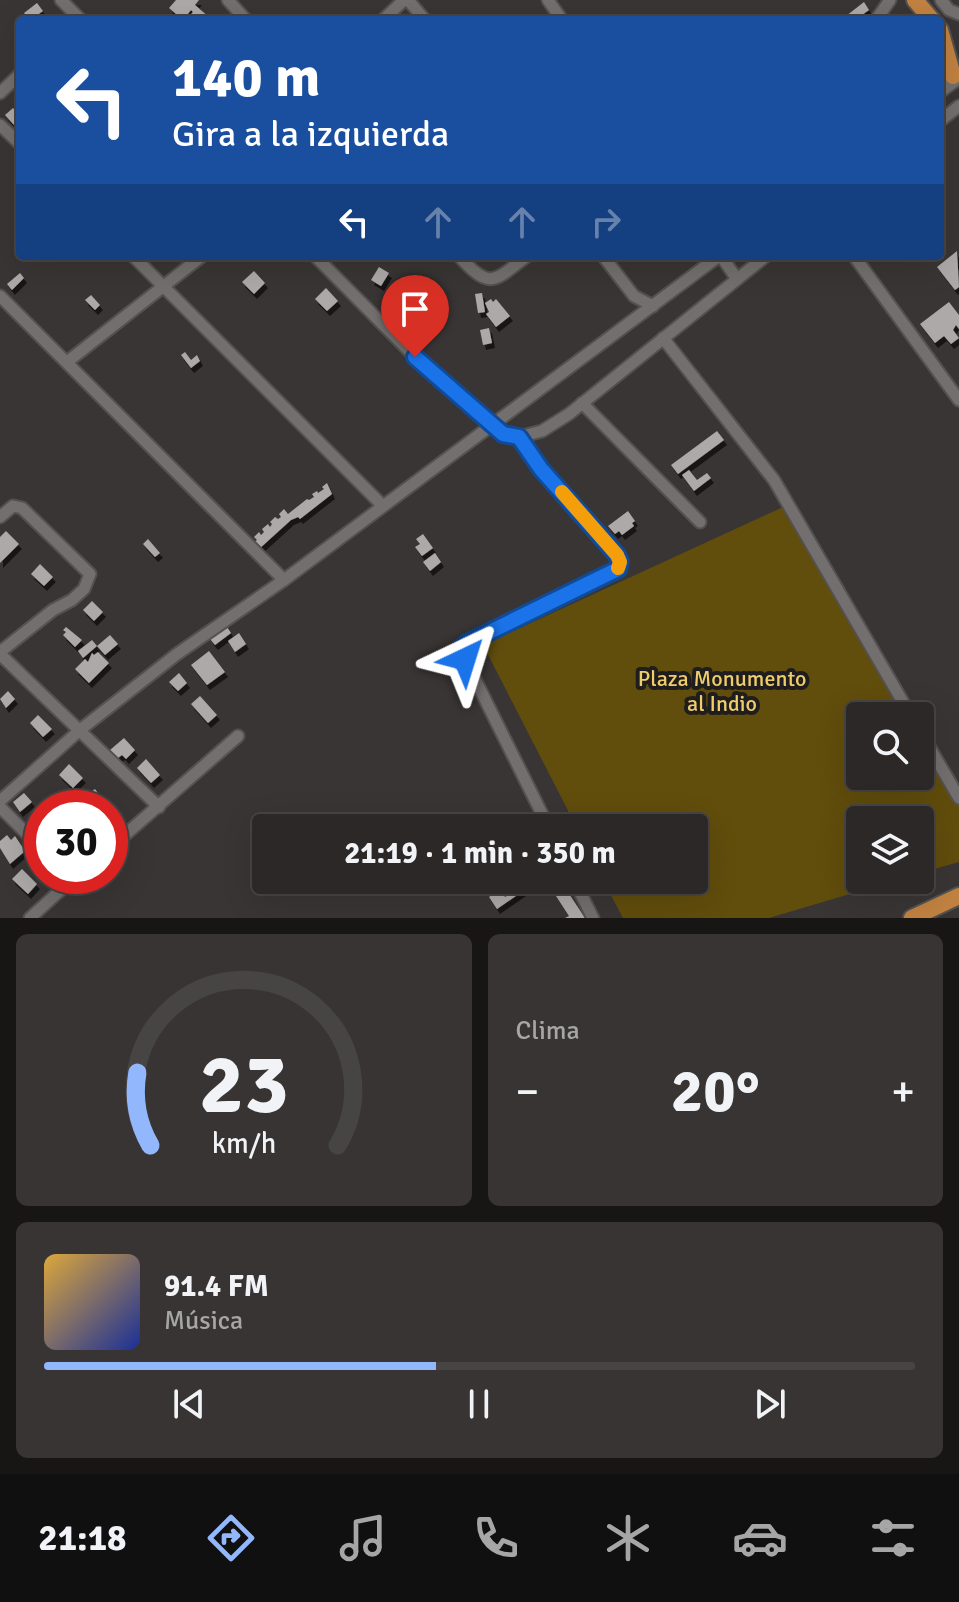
<!DOCTYPE html>
<html lang="es">
<head>
<meta charset="utf-8">
<style>
	body { margin:0; font-family:Signika,sans-serif; background:#373433; color:#f1f3f6; height:100vh; display:flex; flex-direction:column; font-size:30px; white-space:nowrap }
	* { box-sizing:border-box; margin:0 }
	p { font-size:26px; color:#a6a6a7 }
	.icon { flex:none; width:44px; height:44px; fill:none; stroke:currentColor; stroke-width:2; stroke-linecap:round; stroke-linejoin:round }
	.map { position:relative; height:918px; overflow:hidden }
	.drawer { display:flex; flex-direction:column; gap:16px; padding:16px; background:#181615; flex:1 }
	.drawer>* { flex:none }
	.top-card { position:absolute; left:16px; top:16px; width:928px; height:244px; border-radius:8px; box-shadow:0 8px 32px #0002,0 0 0 2px #474444; background:#1a4fa0; color:#fff; overflow:hidden }
	.buttons { position:absolute; left:846px; top:702px; display:grid; gap:16px }
	.buttons a { display:grid; place-items:center; width:88px; height:88px; border-radius:8px; background:#2b2827; box-shadow:0 8px 32px #0002,0 0 0 2px #474444; font-size:40px }
	.speed { position:absolute; left:24px; top:790px; display:flex; gap:16px; font-size:40px; font-weight:700; text-align:center }
	.speed>* { display:grid; place-content:center; width:104px; height:104px; border-radius:50%; background:#2b2827; box-shadow:0 8px 32px #0002,0 0 0 2px #474444; line-height:1 }
	.speed .limit { border:12px solid #d22; background:#fff; color:#111 }
	.pin { position:absolute; display:grid; place-items:center; width:68px; height:68px; color:#fff; margin:-82px -34px; border-radius:50% 50% 50% 0; rotate:-45deg; box-shadow:0 0 8px #0007 }
	.pin .icon { rotate:45deg }
	.me { position:absolute; width:88px; margin:-44px; rotate:41deg; stroke-linejoin:round; filter:drop-shadow(0 0 6px #0008) }
	.turn { display:flex; align-items:center; gap:28px; height:168px; padding:0 24px; font-size:36px }
	.turn .icon { width:104px; height:104px; stroke-width:2.5 }
	.turn b { display:block; font-size:56px; line-height:68px }
	.lanes { display:flex; align-items:center; height:76px; padding:0 24px; background:#0003; justify-content:center; gap:40px; direction:ltr }
	.lanes .off { opacity:.35 }
	.big { font-size:60px; font-weight:700; line-height:1.1 }
	.drawer .tile { flex:1; display:flex; flex-direction:column; justify-content:center; gap:12px; min-width:0; padding:0 28px; border-radius:12px; background:#373433 }
	.drawer .dial { align-items:center; gap:0 }
	.dial svg { height:208px; overflow:visible; fill:none; stroke:#474444; stroke-width:7; stroke-linecap:round; text-anchor:middle }
	.dial text { fill:#f1f3f6; stroke:none }
	.song { display:flex; align-items:center; gap:24px }
	.cover { width:96px; height:96px; border-radius:12px; background:linear-gradient(135deg,hsl(40 70% 55%),hsl(230 70% 35%)) }
	.played { height:8px; border-radius:4px; background:linear-gradient(90deg,#92b7fd 45%,#474444 45%) }
	.keys { display:flex; justify-content:space-around; direction:ltr }
	.heat { display:flex; justify-content:space-between; align-items:center; font-size:44px; direction:ltr }
	.drawer .tiles { flex:1; display:grid; gap:16px; grid-template-columns:1fr 1fr }
	.tile:last-child { grid-column:span 2 }
	.trip { position:absolute; left:252px; top:814px; width:456px; height:80px; border-radius:8px; background:#2b2827; box-shadow:0 8px 32px #0002,0 0 0 2px #474444; font-weight:700; line-height:80px; text-align:center }
	.tabs { display:flex; height:128px; justify-content:space-around; align-items:center; background:#111010; color:#a6a6a7 }
	.tabs .icon { width:56px; height:56px }
	.tabs .selected { color:#92b7fd }
	.tabs b { font-size:36px; color:#f1f3f6 }
	.map>svg:first-child { display:block }
</style>
</head>
<body>
<div class="map">
<svg width="959" height="918" viewBox="0 0 959 918">
	<defs>
		<filter id="shadow"><feDropShadow dx="3" dy="5" stdDeviation="0" flood-color="#0009"/></filter>
	</defs>
	<rect width="100%" height="100%" fill="#393534"/>
	<!-- green -->
	<polygon fill="#614d0c" points="794,502 917,716 860,716 860,776 920,776 920,721 959,788 959,862 920,873 920,820 860,820 860,880 897,880 769,918 623,918 603,880 694,880 694,828 577,828 483,645"/>
	<!-- building -->
	<g fill="#ada9a9" filter="url(#shadow)">
		<polygon points="176,0 199,0 195,5 209,17 207,20 186,20 193,12 191,10 183,20 169,8"/>
		<polygon points="864,2 869,10 855,20 849,20 846,16"/>
		<polygon points="37,3 43,11 30,20 24,13"/>
		<polygon points="13,108 20,117 14,125 5,115"/>
		<polygon points="957,251 959,287 955,290 937,267"/>
		<polygon points="379,267 389,273 381,286 371,280"/>
		<polygon points="254,271 265,283 254,294 242,282"/>
		<polygon points="20,273 24,278 12,290 7,284"/>
		<polygon points="326,288 338,301 327,311 315,299"/>
		<polygon points="482,293 485,312 478,313 475,294"/>
		<polygon points="91,295 100,305 95,310 85,300"/>
		<polygon points="491,299 493,302 496,299 510,316 496,327 486,314 489,312 485,303"/>
		<polygon points="949,302 959,315 959,329 956,325 953,330 959,338 951,344 944,336 935,343 920,324"/>
		<polygon points="489,328 492,343 483,345 480,330"/>
		<polygon points="185,352 191,360 197,355 200,361 191,368 181,355"/>
		<polygon points="717,431 724,440 678,474 671,465"/>
		<polygon points="689,470 697,480 707,473 711,478 694,491 682,475"/>
		<polygon points="327,483 332,494 300,519 298,517 291,520 259,549 253,543 257,540 254,537 259,532 261,535 264,532 262,529 268,524 270,527 272,524 270,522 275,517 278,519 281,517 279,514 284,509 288,514 307,499 309,500 314,497 312,494 317,491 318,493 324,489 322,487"/>
		<polygon points="628,511 635,521 632,523 634,526 622,535 619,531 615,534 608,526"/>
		<polygon points="6,531 19,544 0,563 0,537"/>
		<polygon points="423,534 433,548 422,556 415,547 420,544 416,539"/>
		<polygon points="148,539 160,553 155,557 143,544"/>
		<polygon points="435,553 441,562 430,571 423,562"/>
		<polygon points="40,564 53,577 44,586 31,574"/>
		<polygon points="92,601 103,612 94,621 83,610"/>
		<polygon points="66,627 82,640 75,647 63,635 66,632 63,630"/>
		<polygon points="227,627 231,633 215,645 210,639"/>
		<polygon points="239,633 246,644 235,652 228,641"/>
		<polygon points="110,635 118,644 105,655 97,646"/>
		<polygon points="92,640 97,646 83,658 78,651"/>
		<polygon points="209,651 225,672 207,685 191,665"/>
		<polygon points="98,652 109,663 89,683 75,669 85,659 88,662 92,653 94,655"/>
		<polygon points="179,673 187,683 178,691 169,682"/>
		<polygon points="8,691 15,699 6,708 0,699"/>
		<polygon points="200,696 217,715 208,723 191,704"/>
		<polygon points="38,715 52,729 43,737 30,723"/>
		<polygon points="124,738 135,750 126,759 122,755 118,758 110,750"/>
		<polygon points="146,759 160,775 151,783 137,768"/>
		<polygon points="69,764 83,778 73,788 59,775"/>
		<polygon points="95,789 106,804 100,808 88,794"/>
		<polygon points="24,793 32,802 20,812 13,802"/>
		<polygon points="391,816 400,828 381,828 379,825"/>
		<polygon points="7,835 11,840 15,836 25,851 10,864 0,848 0,841"/>
		<polygon points="22,869 37,884 28,894 12,879"/>
		<polygon points="518,880 539,880 497,909 489,897 500,889 505,897 510,894 506,888"/>
		<polygon points="550,880 560,880 585,918 565,918 569,916 547,882"/>
	</g>
	<g fill="none" stroke-linecap="round" stroke-linejoin="round">
		<!-- minor casing -->
		<g stroke="#545251" stroke-width="15">
			<g id="minor">
				<polyline points="61,0 81,20"/>
				<polyline points="228,0 246,20"/>
				<polyline points="408,0 425,20"/>
				<polyline points="548,0 562,20"/>
				<polyline points="941,0 949,10 959,14"/>
				<polyline points="383,20 404,0"/>
				<polyline points="876,20 890,0"/>
				<polyline points="940,92 954,82"/>
				<polyline points="0,93 20,74"/>
				<polyline points="940,121 959,106"/>
				<polyline points="0,125 20,144"/>
				<polyline points="133,256 382,505"/>
				<polyline points="315,256 435,377 503,434 519,437 542,431 569,414 766,256"/>
				<path d="M459 256C491 292 495 280 527 256"/>
				<polyline points="603,256 634,296 653,306"/>
				<polyline points="721,256 737,279"/>
				<polyline points="854,256 959,400"/>
				<polyline points="0,296 284,580"/>
				<polyline points="663,338 774,480 911,716"/>
				<polyline points="67,362 202,256"/>
				<polyline points="582,403 700,522"/>
				<polyline points="519,437 541,469 617,555 620,562 618,569 462,647 465,659 549,828"/>
				<polyline points="0,517 13,506 22,508 90,574 84,589 72,600 53,610 0,652"/>
				<polyline points="0,654 159,807"/>
				<polyline points="920,731 959,798"/>
				<polyline points="0,801 80,730 177,654 284,580 719,256"/>
				<polyline points="0,807 42,849"/>
				<polyline points="110,848 238,736"/>
				<polyline points="574,880 593,918"/>
				<polyline points="30,918 76,876"/>
			</g>
		</g>
		<!-- highway casing -->
		<g stroke="#545251" stroke-width="20">
			<g id="highway">
				<polyline points="915,0 932,20"/>
				<polyline points="940,30 953,76"/>
				<polyline points="912,918 959,896"/>
			</g>
		</g>
		<!-- minor -->
		<use href="#minor" stroke="#736f6e" stroke-width="11"/>
		<!-- highway -->
		<use href="#highway" stroke="#c18241" stroke-width="16"/>
	</g>
	<g fill="none" stroke-linecap="round" stroke-linejoin="round">
		<!-- route casing -->
		<g stroke="#114b97" stroke-width="20">
			<polyline id="route" points="415,357 503,434 519,437 541,469 617,555 620,562 618,569 467,643 462,647 465,659"/>
		</g>
		<!-- route -->
		<use href="#route" stroke="#1a73e8" stroke-width="14"/>
		<!-- slow -->
		<polyline stroke="#f59e0b" stroke-width="14" points="562,492 617,555 620,562 618,568"/>
	</g>
	<g text-anchor="middle" stroke-width="8" stroke-linejoin="round" paint-order="stroke">
		<!-- park labels -->
		<g font-size="22" fill="#efcd6a" stroke="#1f1d1d">
			<text x="722" y="686">Plaza Monumento<tspan x="722" dy="25">al Indio</tspan></text>
		</g>
	</g>
</svg>
<div class="buttons">
<a><svg class="icon" aria-label="search" viewBox="0 0 24 24"><circle cx="10" cy="10" r="6"/><path d="M15 15l6 6"/></svg></a>
<a><svg class="icon" aria-label="layers" viewBox="0 0 24 24"><path d="M12 4l9 5-9 5-9-5zM3 14l9 5 9-5"/></svg></a>
</div>
<div class="speed"><div class="limit">30</div></div>
<div class="pin" style="left:415px;top:357px;background:#d93025"><svg class="icon" aria-label="arrive" viewBox="0 0 24 24"><path d="M6 21V4h12l-3 4 3 4H6"/></svg></div>
<svg class="me" style="left:465px;top:659px" viewBox="-20 -20 40 40"><path d="M0-17L14 15 0 8-14 15z" fill="#1a73e8" stroke="#fff" stroke-width="4"/></svg>
<div class="trip">21:19 · 1 min · 350 m</div>
<div class="top-card">
<div class="turn"><svg class="icon" aria-label="left" viewBox="0 0 24 24"><path d="M17 20v-9H6M10 6l-5 5 5 5"/></svg><div><b>140 m</b>Gira a la izquierda</div></div>
<div class="lanes"><svg class="icon" aria-label="left" viewBox="0 0 24 24"><path d="M17 20v-9H6M10 6l-5 5 5 5"/></svg><svg class="icon off" aria-label="ahead" viewBox="0 0 24 24"><path d="M12 20V5M6 11l6-6 6 6"/></svg><svg class="icon off" aria-label="ahead" viewBox="0 0 24 24"><path d="M12 20V5M6 11l6-6 6 6"/></svg><svg class="icon off" aria-label="right" viewBox="0 0 24 24"><path d="M7 20v-9h11M14 6l5 5-5 5"/></svg></div>
</div>
</div>
<section class="drawer">
<div class="tiles">
<div class="tile dial"><svg viewBox="0 0 100 80">
<path d="M14 69A42 42 0 1 1 86 69"/>
<path d="M14 69A42 42 0 0 1 9 41" stroke="#92b7fd"/>
<text x="50" y="56" font-size="32" font-weight="700">23</text>
<text x="50" y="72" font-size="11">km/h</text>
</svg></div>
<div class="tile"><p>Clima</p>
<div class="heat"><a>−</a><b class="big">20°</b><a>+</a></div>
</div>
<div class="tile">
<div class="song"><i class="cover"></i><div><b>91.4 FM</b><p>Música</p></div></div>
<div class="played"></div>
<div class="keys"><svg class="icon" aria-label="previous" viewBox="0 0 24 24"><path d="M18 5L8 12l10 7zM5 5v14"/></svg><svg class="icon" aria-label="pause" viewBox="0 0 24 24"><path d="M8 5v14M16 5v14"/></svg><svg class="icon" aria-label="next" viewBox="0 0 24 24"><path d="M6 5l10 7-10 7zM19 5v14"/></svg></div>
</div>
</div>
</section>
<nav class="tabs">
<b>21:18</b>
<svg class="icon selected" aria-label="directions" viewBox="0 0 24 24"><path d="M12 3l9 9-9 9-9-9zM9 14v-3h6M13 9l2 2-2 2"/></svg>
<svg class="icon" aria-label="music" viewBox="0 0 24 24"><path d="M9 18V5l10-2v13"/><circle cx="6" cy="18" r="3"/><circle cx="16" cy="16" r="3"/></svg>
<svg class="icon" aria-label="phone" viewBox="0 0 24 24"><path d="M5 4h4l2 5-3 2q2 4 5 5l2-3 5 2v4C11 20 4 13 5 4z"/></svg>
<svg class="icon" aria-label="climate" viewBox="0 0 24 24"><path d="M12 3v18M4 7l16 10M4 17L20 7"/></svg>
<svg class="icon" aria-label="car" viewBox="0 0 24 24"><path d="M5 17H2v-5l4-1 3-4h7l3 4 3 1v5h-3M9 17h6M6 11h13"/><circle cx="7" cy="17" r="2"/><circle cx="17" cy="17" r="2"/></svg>
<svg class="icon" aria-label="filters" viewBox="0 0 24 24"><path d="M4 7h16M4 17h16"/><circle cx="9" cy="7" r="2"/><circle cx="15" cy="17" r="2"/></svg>
</nav>
</body>
</html>
